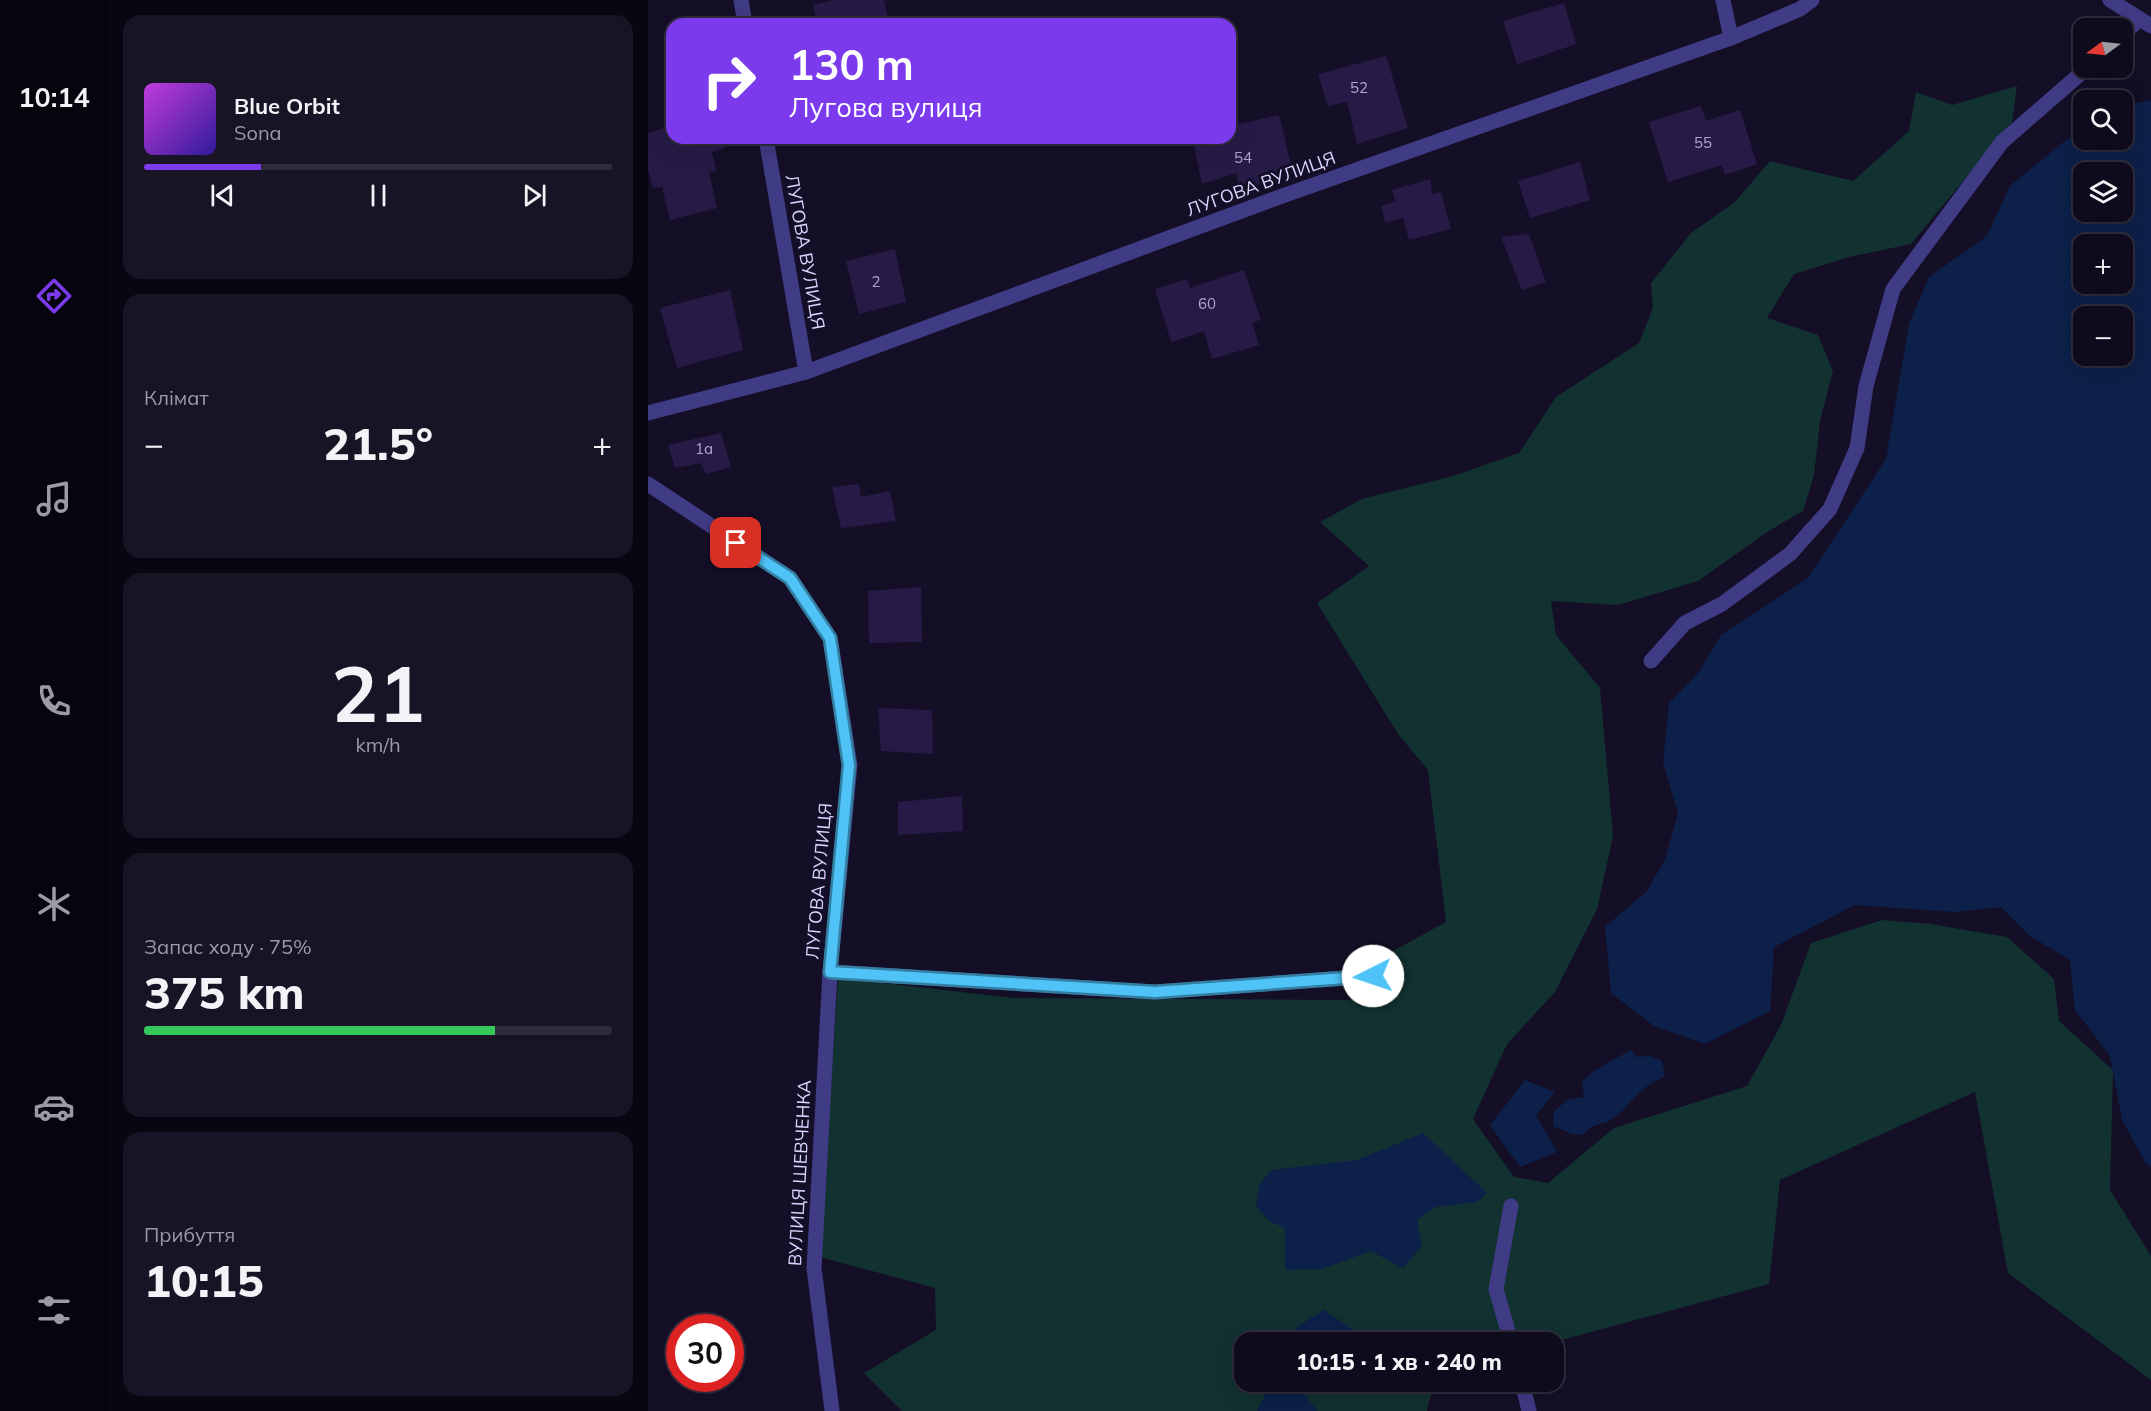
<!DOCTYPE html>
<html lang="uk">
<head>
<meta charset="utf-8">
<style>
	body { margin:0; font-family:Mulish,sans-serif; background:#181426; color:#f1f3f6; height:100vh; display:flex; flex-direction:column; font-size:22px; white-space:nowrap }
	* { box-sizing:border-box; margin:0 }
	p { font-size:20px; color:#9b9ba4 }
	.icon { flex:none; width:33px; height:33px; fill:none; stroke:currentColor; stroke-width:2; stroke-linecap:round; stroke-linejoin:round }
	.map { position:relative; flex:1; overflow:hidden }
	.panel { display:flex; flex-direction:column; gap:15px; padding:15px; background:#080610; width:540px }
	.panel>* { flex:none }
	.banner { position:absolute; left:18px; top:18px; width:570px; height:126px; border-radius:18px; box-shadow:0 6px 24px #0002,0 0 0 2px #2f2b3b; background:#7c3aed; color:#fff; overflow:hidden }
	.needle { width:39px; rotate:255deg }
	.buttons { position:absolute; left:1425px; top:18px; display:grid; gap:12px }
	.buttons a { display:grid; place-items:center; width:60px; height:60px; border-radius:12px; background:#0f0b1d; box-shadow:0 6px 24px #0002,0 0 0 2px #2f2b3b; font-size:30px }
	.speed { position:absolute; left:18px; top:1314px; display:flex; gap:12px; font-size:30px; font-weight:700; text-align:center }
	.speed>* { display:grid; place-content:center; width:78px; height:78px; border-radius:50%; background:#0f0b1d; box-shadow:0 6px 24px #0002,0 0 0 2px #2f2b3b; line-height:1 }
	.speed .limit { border:9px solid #d22; background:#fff; color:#111 }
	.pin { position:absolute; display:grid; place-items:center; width:51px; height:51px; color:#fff; margin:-26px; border-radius:12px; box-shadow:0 3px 9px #0006 }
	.me { position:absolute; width:66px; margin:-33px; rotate:266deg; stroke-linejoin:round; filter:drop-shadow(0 0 4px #0008) }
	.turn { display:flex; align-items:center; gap:21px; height:126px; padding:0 24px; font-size:27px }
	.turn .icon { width:78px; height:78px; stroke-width:2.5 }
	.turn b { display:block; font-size:42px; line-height:51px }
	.big { font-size:45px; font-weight:800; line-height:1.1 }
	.panel .card { flex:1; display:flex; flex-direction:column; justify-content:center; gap:9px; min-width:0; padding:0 21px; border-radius:18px; background:#181426 }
	.panel .dial { align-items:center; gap:0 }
	.dial b { font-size:78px; line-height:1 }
	.song { display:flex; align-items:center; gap:18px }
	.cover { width:72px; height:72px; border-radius:9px; background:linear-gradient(135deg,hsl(290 70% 55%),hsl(250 70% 35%)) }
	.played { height:6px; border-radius:3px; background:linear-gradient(90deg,#7c3aed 25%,#2f2b3b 25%) }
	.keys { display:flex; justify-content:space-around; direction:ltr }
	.heat { display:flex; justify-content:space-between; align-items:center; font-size:33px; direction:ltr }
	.charge { height:9px; border-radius:4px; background:linear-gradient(90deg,#34c759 75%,#2f2b3b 0) }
	.trip { position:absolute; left:586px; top:1332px; width:330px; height:60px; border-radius:18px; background:#0f0b1d; box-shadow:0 6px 24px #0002,0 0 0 2px #2f2b3b; font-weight:800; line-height:60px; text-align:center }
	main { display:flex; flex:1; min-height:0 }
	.tab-bar { display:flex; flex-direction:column; width:108px; justify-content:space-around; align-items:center; background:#06040c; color:#9b9ba4 }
	.tab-bar .icon { width:42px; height:42px }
	.tab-bar .active { color:#7c3aed }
	.tab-bar b { font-size:27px; color:#f1f3f6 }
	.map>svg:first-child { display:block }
</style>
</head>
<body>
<main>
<nav class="tab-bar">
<b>10:14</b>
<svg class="icon active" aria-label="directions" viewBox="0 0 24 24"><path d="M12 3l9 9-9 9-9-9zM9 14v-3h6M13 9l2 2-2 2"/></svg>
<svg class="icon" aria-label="music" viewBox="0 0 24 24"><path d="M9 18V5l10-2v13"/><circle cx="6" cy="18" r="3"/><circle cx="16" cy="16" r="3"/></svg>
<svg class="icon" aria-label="phone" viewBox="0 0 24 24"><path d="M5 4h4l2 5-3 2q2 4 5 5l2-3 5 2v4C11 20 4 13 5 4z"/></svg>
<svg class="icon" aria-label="climate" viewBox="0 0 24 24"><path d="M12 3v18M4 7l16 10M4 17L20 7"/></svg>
<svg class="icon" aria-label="car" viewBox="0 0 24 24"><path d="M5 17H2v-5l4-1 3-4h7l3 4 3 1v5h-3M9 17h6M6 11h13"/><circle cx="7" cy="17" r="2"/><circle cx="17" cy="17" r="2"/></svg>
<svg class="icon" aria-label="filters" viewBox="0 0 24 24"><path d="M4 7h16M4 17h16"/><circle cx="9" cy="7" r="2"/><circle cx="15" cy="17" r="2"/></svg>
</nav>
<section class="panel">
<div class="card">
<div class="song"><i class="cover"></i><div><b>Blue Orbit</b><p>Sona</p></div></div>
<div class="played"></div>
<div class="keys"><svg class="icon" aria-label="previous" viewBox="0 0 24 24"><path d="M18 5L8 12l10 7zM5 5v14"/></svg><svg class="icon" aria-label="pause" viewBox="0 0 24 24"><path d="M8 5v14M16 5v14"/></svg><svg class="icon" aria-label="next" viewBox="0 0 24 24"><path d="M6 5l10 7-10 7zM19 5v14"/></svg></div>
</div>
<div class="card"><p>Клімат</p>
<div class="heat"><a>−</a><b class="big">21.5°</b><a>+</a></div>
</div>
<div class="card dial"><b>21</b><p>km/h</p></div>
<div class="card"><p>Запас ходу · 75%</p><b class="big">375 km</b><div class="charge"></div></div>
<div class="card"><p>Прибуття</p><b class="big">10:15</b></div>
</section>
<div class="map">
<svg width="1503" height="1411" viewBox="0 0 1503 1411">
	<rect width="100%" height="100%" fill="#140f27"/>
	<!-- green -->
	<polygon fill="#123131" points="1369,86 1364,122 1263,244 1201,257 1146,274 1119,318 1170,335 1185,371 1172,421 1166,475 1155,511 1119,532 1050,581 970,605 903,601 908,635 952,688 965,836 949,909 907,992 859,1044 825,1119 866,1177 900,1183 966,1128 1099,1086 1133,1025 1163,943 1234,920 1283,924 1359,937 1406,979 1411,1021 1465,1070 1462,1190 1503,1256 1503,1380 1360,1273 1327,1092 1132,1180 1121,1284 906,1342 597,1342 597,1382 786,1382 779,1411 254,1411 216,1373 288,1330 287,1288 172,1257 190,978 366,998 708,1000 745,951 798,922 780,770 750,734 669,603 721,566 672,522 714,499 802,477 871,453 908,397 991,343 1005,308 1003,283 1043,233 1087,202 1122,161 1205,181 1261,131 1268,92 1304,105"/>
	<!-- water -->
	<g fill="#0c2049" fill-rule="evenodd">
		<path d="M1503 100V1167L1498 1164 1474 1120 1462 1056 1427 1010 1422 960 1382 936 1353 907 1308 912 1207 905 1126 947 1122 1011 1057 1044 1006 1026 963 993 957 927 998 892 1017 860 1030 813 1015 762 1021 703 1051 672 1073 635 1160 578 1238 459 1261 324 1281 277 1339 236 1362 186 1435 126 1436 140H1474L1475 106ZM1436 172H1474V212H1436ZM1436 244H1474V284H1436ZM1436 316H1474V356H1436Z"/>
		<path d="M983 1050 988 1057 1002 1056 1014 1061 1017 1077C989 1087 985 1105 964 1119 952 1127 949 1120 935 1135L924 1134 905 1126 906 1111 920 1100 936 1097 934 1082 947 1070Z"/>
		<polygon points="877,1080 907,1092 888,1115 909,1152 872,1167 842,1125"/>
		<polygon points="775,1133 839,1193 829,1202 788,1207 769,1220 774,1246 755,1268 723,1251 674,1269 637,1270 637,1228 621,1221 608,1206 612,1184 623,1170 709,1160"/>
		<polygon points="676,1310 707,1331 703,1342 641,1342 649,1327"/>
		<polygon points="623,1382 663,1382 658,1396 669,1411 609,1411"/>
	</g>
	<!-- building -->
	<g fill="#261b47">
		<polygon points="185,0 236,0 242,24 170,24 165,5"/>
		<polygon points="916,3 928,44 869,64 855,21"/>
		<polygon points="738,56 760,128 709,144 699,101 680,107 670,74"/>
		<polygon points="1053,106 1058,121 1092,110 1109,164 1077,175 1074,165 1020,182 1001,122"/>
		<polygon points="631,115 645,173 592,190 588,173 554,184 545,142 563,138 582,138 582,126"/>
		<polygon points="24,125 24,138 75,138 77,148 64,152 68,171 61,172 69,208 22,220 14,187 5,188 0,170 0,133"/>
		<polygon points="196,138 211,138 211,139 197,142"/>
		<polygon points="932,162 942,200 882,218 870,181"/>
		<polygon points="782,179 784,194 793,192 803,229 761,240 755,218 737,223 733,206 747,201 744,190"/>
		<polygon points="881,234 898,282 874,290 853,237"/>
		<polygon points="247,249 258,302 211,314 198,261"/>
		<polygon points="596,270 613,320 604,322 611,345 564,359 556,331 523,342 507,289 539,279 542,288"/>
		<polygon points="82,290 95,350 29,368 12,308"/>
		<polygon points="73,433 83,467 58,474 52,463 27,468 20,445"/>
		<polygon points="211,484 213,497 242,491 248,521 193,528 184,487"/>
		<polygon points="273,587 274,642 221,643 220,591"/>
		<polygon points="230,708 284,710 285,754 233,751"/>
		<polygon points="314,796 315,831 250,835 250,802"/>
	</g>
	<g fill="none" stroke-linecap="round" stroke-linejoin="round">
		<!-- street -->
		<g stroke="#403b85" stroke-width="15">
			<polyline points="93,0 97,24"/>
			<polyline points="1075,0 1083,38"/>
			<polyline points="1462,0 1503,26"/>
			<polyline points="1474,35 1491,20"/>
			<polyline points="118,138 158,372"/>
			<polyline points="0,413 158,372 637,195 1083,38 1152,9 1164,0"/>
			<polyline points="0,484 142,578 182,638 202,765 182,972 507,992 725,976"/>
			<polyline points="1003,661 1037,623 1074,604 1142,554 1182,509 1209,448 1218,386 1245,289 1354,142 1439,68"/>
			<polyline points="182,972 166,1268 184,1411"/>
			<polyline points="863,1342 848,1289 863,1206"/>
			<polyline points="874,1382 881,1411"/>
		</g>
	</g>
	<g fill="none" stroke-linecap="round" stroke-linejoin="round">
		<!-- route casing -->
		<g stroke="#337fa1" stroke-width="15">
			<polyline id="route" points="88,543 142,578 182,638 201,765 182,972 507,992 725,976"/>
		</g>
		<!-- route -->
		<use href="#route" stroke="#4fc3f7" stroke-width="10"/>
	</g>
	<g text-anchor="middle" stroke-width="6" stroke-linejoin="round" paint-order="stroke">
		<!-- number labels -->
		<g font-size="15" fill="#aea6d1">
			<text x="711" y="93">52</text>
			<text x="1055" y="148">55</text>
			<text x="595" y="163">54</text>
			<text x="228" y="287">2</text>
			<text x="559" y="309">60</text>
			<text x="56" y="454">1а</text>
		</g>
		<!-- street labels -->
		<g font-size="18" fill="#dbd5ff" stroke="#140f27">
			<text transform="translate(613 184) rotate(-20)" y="6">ЛУГОВА ВУЛИЦЯ</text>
			<text transform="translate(157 252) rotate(80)" y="6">ЛУГОВА ВУЛИЦЯ</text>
			<text transform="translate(171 881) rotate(-85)" y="6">ЛУГОВА ВУЛИЦЯ</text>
			<text transform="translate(152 1173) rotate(-87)" y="6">ВУЛИЦЯ ШЕВЧЕНКА</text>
		</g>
	</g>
</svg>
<div class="buttons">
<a><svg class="needle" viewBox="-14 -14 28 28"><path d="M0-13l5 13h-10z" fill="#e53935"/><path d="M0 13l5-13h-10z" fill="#9b9ba4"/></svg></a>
<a><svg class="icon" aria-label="search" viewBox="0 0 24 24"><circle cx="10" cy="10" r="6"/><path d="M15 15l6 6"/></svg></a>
<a><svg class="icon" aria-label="layers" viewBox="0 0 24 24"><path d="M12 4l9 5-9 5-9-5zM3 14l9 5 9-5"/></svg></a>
<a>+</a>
<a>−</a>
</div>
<div class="speed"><div class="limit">30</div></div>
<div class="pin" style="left:88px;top:543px;background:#d93025"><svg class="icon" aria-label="arrive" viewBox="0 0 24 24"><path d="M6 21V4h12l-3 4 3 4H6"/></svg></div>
<svg class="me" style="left:725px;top:976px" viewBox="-20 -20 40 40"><circle r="19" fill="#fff"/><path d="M0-13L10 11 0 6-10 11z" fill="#4fc3f7"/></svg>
<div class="trip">10:15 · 1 хв · 240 m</div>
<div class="banner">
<div class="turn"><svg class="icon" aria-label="right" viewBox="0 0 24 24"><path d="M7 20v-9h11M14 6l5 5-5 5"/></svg><div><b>130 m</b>Лугова вулиця</div></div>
</div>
</div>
</main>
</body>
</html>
